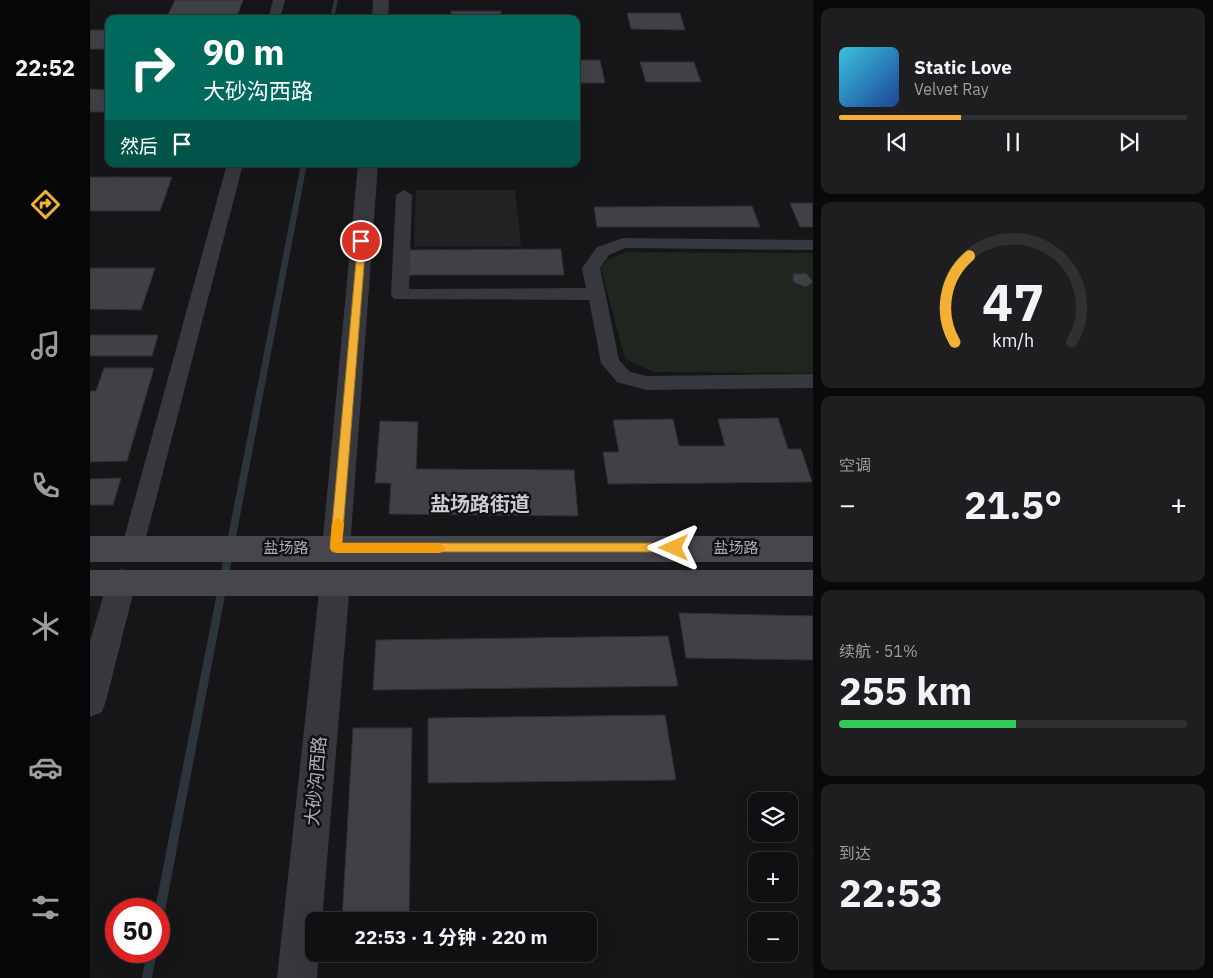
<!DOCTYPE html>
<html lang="zh">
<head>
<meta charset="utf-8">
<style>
	body { margin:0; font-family:"IBM Plex Sans","Noto Sans SC",sans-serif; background:#1e1e20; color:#f1f3f6; height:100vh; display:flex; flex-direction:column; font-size:19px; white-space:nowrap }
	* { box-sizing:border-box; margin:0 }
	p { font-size:16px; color:#9c9d9f }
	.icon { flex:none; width:28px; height:28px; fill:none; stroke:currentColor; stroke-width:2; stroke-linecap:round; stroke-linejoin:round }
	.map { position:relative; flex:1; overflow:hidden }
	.details { display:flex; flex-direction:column; gap:8px; padding:8px; background:#09090a; width:400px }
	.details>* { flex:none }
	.banner { position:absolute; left:15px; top:15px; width:475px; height:152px; border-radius:10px; box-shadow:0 5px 20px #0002,0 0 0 1px #303032; background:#00695c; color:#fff; overflow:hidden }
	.buttons { position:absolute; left:658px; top:792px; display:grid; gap:10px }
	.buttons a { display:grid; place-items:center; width:50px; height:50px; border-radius:10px; background:#101012; box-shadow:0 5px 20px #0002,0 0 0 1px #303032; font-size:25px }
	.speed { position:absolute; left:15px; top:898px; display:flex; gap:10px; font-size:25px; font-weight:700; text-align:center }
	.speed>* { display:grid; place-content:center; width:65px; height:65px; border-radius:50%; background:#101012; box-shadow:0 5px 20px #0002,0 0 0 1px #303032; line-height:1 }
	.speed .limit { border:8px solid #d22; background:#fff; color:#111 }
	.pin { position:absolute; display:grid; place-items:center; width:42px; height:42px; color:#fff; margin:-21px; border:2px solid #fff; border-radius:50%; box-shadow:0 1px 5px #0007 }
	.me { position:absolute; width:55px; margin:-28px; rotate:270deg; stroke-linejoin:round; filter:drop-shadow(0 0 4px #0008) }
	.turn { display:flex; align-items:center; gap:18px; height:105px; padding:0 15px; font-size:22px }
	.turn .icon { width:65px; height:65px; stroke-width:2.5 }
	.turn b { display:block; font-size:35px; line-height:42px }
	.then { display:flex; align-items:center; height:48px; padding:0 15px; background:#0003; gap:10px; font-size:19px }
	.big { font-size:38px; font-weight:700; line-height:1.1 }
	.details .widget { flex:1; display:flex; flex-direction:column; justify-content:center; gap:8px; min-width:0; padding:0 18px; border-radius:10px; background:#1e1e20 }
	.details .dial { align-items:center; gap:0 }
	.dial svg { height:130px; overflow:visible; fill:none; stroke:#303032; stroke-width:7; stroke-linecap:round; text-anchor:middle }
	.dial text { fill:#f1f3f6; stroke:none }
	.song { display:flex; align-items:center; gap:15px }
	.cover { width:60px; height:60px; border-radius:8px; background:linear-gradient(135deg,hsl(190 70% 55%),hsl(220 70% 35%)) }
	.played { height:5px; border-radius:2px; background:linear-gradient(90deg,#f2b134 35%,#303032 35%) }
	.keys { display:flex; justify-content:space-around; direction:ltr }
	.heat { display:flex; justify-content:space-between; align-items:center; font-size:28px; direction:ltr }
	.charge { height:8px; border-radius:4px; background:linear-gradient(90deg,#34c759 51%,#303032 0) }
	.trip { position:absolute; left:215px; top:912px; width:292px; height:50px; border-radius:10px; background:#101012; box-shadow:0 5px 20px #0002,0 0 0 1px #303032; font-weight:700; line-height:50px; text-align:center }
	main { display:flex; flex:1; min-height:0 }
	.tab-bar { display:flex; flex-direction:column; width:90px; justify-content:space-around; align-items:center; background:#060607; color:#9c9d9f }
	.tab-bar .icon { width:35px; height:35px }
	.tab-bar .on { color:#f2b134 }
	.tab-bar b { font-size:22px; color:#f1f3f6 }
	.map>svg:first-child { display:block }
</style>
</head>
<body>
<main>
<nav class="tab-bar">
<b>22:52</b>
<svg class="icon on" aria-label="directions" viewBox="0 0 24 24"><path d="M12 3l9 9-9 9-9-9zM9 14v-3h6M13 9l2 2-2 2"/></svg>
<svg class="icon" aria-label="music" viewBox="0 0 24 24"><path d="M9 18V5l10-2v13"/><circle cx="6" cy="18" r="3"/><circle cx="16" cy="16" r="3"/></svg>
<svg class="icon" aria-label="phone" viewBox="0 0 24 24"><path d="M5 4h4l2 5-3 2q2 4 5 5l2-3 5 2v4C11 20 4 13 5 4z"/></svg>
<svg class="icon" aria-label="climate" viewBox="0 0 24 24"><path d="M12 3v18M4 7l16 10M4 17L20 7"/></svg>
<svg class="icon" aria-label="car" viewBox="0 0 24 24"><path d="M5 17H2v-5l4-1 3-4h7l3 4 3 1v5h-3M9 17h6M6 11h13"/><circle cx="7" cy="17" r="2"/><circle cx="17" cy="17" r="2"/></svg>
<svg class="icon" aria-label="filters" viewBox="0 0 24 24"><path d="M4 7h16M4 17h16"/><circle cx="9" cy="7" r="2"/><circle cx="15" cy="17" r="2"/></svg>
</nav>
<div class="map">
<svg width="723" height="978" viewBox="0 0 723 978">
	<rect width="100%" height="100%" fill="#161618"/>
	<!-- built -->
	<polygon fill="#222225" points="326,190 425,190 431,246 324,247"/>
	<!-- green -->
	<polygon fill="#1e261f" points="537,252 723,253 723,373 564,372 535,359 511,268 518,259"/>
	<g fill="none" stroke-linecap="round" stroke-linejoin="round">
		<!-- stream -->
		<g fill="#2c353c" fill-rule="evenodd">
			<polygon points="244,0 248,0 244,19 240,19"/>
			<polygon points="211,164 217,164 74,916 73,920 69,921 69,909 65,909"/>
			<polygon points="57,951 67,951 62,978 52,978"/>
		</g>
	</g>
	<!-- building -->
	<g fill="#404145" stroke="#303034">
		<polygon points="85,0 153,0 146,19 76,19"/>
		<rect x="361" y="11" width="50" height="8"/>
		<polygon points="537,13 590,13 595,30 541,29"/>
		<rect x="0" y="30" width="19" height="19"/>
		<polygon points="486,60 510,60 515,83 486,83"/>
		<polygon points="550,62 604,62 611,82 556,82"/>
		<polygon points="0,89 19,90 19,112 0,112"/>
		<polygon points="0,177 82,177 70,211 0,211"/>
		<polygon points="700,203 723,203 723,227 710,227"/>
		<polygon points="662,206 670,227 507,227 504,207"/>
		<polygon points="471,249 474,275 316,275 317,250"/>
		<polygon points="0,268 65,268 51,310 0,309"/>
		<polygon points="716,273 723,282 716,287 703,282 703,274"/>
		<polygon points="0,335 68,335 62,356 0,356"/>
		<polygon points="14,368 64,368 37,461 0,462 0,391 6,391"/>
		<polygon points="688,418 698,449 711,449 722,482 518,484 513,452 529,452 523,420 583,419 589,446 635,446 628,419"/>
		<polygon points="290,421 328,422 326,469 484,470 488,516 299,514 301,483 285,483"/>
		<polygon points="31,478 23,505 0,505 0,479"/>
		<polygon points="589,613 723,616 723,660 596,658"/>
		<polygon points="578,636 588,686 283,690 286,640"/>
		<polygon points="575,715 586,780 338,783 338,718"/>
		<polygon points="263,728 322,728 319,921 252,921"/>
	</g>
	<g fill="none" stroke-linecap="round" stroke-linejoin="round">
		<!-- minor -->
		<g fill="#37383d" fill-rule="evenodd">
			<polygon points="183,0 195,0 190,19 178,19"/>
			<polygon points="137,164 153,164 53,549 50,556 42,559 34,556 31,549"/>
			<polygon points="314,190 322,195 319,289 496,288 492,268 507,247 533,238 723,240 723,250 535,248 519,255 510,268 529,360 540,372 556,376 723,374 723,388 556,390 527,382 511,363 499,300 304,299 301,295 306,195"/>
		</g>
		<!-- tertiary -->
		<g fill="#37383d" fill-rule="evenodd">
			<polygon points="283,0 299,0 298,19 282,19"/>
			<polygon points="268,164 288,164 260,548 256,557 246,560 236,557 232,548"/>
			<polygon points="31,569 42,573 46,582 16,701 12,712 0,717 0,641 20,573"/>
			<polygon points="245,570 256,574 260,583 232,921 224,921 224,954 229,954 227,978 187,978 230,583 234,574"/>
		</g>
		<!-- secondary -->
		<g fill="#45474d" fill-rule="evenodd">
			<rect x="0" y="536" width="723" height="26"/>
			<rect x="0" y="570" width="723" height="26"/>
		</g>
	</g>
	<!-- route -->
	<polygon fill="#f2b134" stroke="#9d7322" points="268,239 276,241 252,543 584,543 590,548 589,552 242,552 240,548"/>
	<!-- slow -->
	<polygon fill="#f59e0b" points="248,518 254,523 252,543 350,543 356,548 350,553 246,553 240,548 242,523"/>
	<g text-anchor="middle" stroke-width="5" stroke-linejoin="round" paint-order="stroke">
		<!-- street labels -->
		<g font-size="15" fill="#a8adb8" stroke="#111113">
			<text x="196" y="553">盐场路</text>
			<text x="646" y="553">盐场路</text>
		</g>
		<!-- near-street labels -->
		<g font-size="18" fill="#a8adb8" stroke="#111113">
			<text transform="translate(226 781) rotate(-85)" y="6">大砂沟西路</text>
		</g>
		<!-- district labels -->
		<g font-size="20" font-weight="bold" fill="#c9ccd4" stroke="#111113">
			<text x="390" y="511">盐场路街道</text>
		</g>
	</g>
</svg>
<div class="buttons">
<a><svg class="icon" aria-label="layers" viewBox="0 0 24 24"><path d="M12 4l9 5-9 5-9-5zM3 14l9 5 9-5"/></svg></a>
<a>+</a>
<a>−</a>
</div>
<div class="speed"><div class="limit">50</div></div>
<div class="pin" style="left:271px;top:241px;background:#d93025"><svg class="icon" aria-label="arrive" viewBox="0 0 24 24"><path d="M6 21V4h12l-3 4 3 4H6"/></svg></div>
<svg class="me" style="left:584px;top:548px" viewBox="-20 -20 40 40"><path d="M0-17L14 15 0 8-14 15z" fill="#f2b134" stroke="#fff" stroke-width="4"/></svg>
<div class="trip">22:53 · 1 分钟 · 220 m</div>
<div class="banner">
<div class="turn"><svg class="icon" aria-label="right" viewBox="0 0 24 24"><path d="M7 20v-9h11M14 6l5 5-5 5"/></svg><div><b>90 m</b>大砂沟西路</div></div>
<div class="then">然后<svg class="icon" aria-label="arrive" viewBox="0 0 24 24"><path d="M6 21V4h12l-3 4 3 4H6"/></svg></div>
</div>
</div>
<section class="details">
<div class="widget">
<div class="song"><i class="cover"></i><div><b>Static Love</b><p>Velvet Ray</p></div></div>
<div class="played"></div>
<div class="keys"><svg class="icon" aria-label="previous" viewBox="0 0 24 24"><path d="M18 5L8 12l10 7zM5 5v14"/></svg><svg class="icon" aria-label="pause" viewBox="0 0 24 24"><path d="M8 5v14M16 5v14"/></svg><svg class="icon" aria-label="next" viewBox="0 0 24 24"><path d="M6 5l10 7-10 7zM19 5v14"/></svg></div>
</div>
<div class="widget dial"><svg viewBox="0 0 100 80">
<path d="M14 69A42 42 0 1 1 86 69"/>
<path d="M14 69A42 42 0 0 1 23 16" stroke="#f2b134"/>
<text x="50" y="56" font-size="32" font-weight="700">47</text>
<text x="50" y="72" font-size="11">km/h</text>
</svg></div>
<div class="widget"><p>空调</p>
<div class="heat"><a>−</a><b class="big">21.5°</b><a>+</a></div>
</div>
<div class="widget"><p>续航 · 51%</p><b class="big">255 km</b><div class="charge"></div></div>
<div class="widget"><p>到达</p><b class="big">22:53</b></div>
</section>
</main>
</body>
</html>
